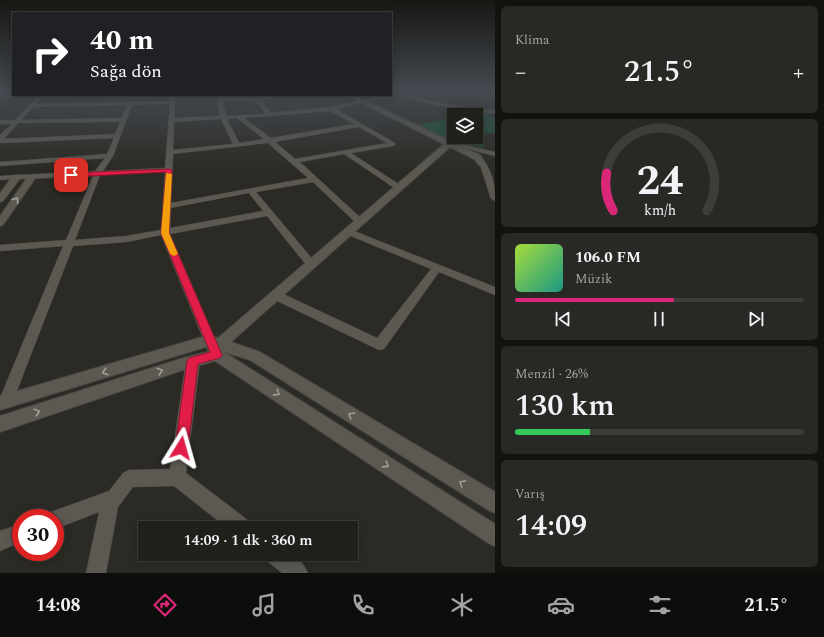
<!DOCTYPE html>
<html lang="tr">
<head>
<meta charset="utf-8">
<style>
	body { margin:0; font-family:Spectral,serif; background:#282824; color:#f1f3f6; height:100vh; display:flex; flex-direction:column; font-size:15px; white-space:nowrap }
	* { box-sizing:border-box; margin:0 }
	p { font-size:13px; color:#a2a3a3 }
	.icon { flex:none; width:22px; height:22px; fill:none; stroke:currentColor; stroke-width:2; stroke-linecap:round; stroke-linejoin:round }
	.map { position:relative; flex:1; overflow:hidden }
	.drawer { display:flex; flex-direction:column; gap:6px; padding:6px; background:#12120f; width:329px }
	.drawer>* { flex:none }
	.guide { position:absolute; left:12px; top:12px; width:380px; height:84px; border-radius:0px; box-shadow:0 2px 10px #0003,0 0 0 1px #3d3e3a; background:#202124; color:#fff; overflow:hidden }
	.tools { position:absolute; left:447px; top:108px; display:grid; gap:8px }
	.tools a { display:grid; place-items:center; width:36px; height:36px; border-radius:0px; background:#20201b; box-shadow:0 2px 10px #0003,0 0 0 1px #3d3e3a; font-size:20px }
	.speed { position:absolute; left:12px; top:509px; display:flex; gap:8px; font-size:20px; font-weight:700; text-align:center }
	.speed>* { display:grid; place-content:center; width:52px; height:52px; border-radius:50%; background:#20201b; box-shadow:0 2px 10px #0003,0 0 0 1px #3d3e3a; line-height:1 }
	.speed .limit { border:6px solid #d22; background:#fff; color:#111 }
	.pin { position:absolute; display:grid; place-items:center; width:34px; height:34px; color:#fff; margin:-17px; border-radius:8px; box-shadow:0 2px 6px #0006 }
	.me { position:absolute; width:44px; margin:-22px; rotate:8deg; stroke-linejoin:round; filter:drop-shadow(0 0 3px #0008) }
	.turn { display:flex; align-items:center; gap:14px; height:84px; padding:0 12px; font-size:18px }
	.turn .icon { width:52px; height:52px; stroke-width:2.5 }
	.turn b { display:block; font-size:28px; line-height:34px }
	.big { font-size:30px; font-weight:600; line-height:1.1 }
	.drawer .tile { flex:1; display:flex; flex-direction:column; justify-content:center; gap:6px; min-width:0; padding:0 14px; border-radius:6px; background:#282824 }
	.drawer .dial { align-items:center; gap:0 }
	.dial svg { height:104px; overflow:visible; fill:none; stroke:#3d3e3a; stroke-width:7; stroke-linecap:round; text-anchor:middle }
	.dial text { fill:#f1f3f6; stroke:none }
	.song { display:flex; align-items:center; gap:12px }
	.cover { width:48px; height:48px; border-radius:6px; background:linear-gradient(135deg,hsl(80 70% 55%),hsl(170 70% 35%)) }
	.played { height:4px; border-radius:2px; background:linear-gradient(90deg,#db2777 55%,#3d3e3a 55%) }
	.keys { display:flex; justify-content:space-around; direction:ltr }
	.heat { display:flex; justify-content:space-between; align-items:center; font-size:22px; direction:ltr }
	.charge { height:6px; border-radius:3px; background:linear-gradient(90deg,#34c759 26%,#3d3e3a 0) }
	.trip { position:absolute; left:138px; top:521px; width:220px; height:40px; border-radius:0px; background:#20201b; box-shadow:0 2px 10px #0003,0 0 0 1px #3d3e3a; font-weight:600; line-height:40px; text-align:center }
	.menu { display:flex; height:64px; justify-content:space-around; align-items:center; background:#0d0d0b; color:#a2a3a3 }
	.menu .icon { width:28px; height:28px }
	.menu .active { color:#db2777 }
	.menu b { font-size:18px; color:#f1f3f6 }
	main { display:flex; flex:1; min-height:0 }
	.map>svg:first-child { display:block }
</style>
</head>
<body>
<main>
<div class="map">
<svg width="495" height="573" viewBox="0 0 495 573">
	<rect width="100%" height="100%" fill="#2b2a24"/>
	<!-- green -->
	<polygon fill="#1d5038" points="486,114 495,118 495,133 480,133 484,148 448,140 417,125 454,117 454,137 476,137 476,115 474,115"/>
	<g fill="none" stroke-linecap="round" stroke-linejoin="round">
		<!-- minor casing -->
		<g stroke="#46453f" stroke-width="1">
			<g id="minor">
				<path d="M397 90H402L399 93C431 101 462 109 495 110V114L458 110 396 95 336 109 395 143 396 144 393 146 351 153 403 187 402 189H396L344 154 300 162 363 220 364 222 363 224H357L313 182 256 192 315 262 316 264 315 266H307L267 216 170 234 219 348 218 352 213 353 208 352 207 348 161 235 126 242 73 246 13 401 11 406 6 408 1 406 0 398 63 246 0 251V245L66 240 93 176 0 180V176L95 171 105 158 0 166V162L107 154 114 138 0 143V135L12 124H0V120H15L38 96 0 98V96L44 95 36 104 170 101 171 95H175L174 118 220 116 217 100 220 95H224V98L248 97 259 99 273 95H280L262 102 271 113 331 107 391 95ZM223 101H248L257 102 266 114 226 116ZM170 104 165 168 103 171 113 156 132 105ZM127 105 122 118 21 120 33 107ZM330 111 354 124 271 138 244 118ZM237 118 264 139 239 143 227 119ZM221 119 233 144 173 150 174 122ZM120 122 115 134 4 139 18 123ZM359 127 387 143 295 159 275 142ZM268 143 308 178 171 203 173 154ZM165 172 161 230 126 236 75 240 100 175ZM249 193 263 211 170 228 171 208Z"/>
				<polygon points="450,141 495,152 495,156 448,144 447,143"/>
				<polygon points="349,229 495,287 495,295 439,272 384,349 379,350 271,298 269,295 271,292 279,292 377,338 431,269 346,234 344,232"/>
				<polygon points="193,355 198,357 200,361 186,473 249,521 251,528 227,528 174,486 133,487 118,507 106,573 86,573 99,512 55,529 55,518 47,518 48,513 109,491 123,473 129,470 170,469 186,361 188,357"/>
				<polygon points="21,524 21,542 0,551 0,531"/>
				<path d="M264 554C284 554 299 552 308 573H282L267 561Z"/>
			</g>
		</g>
		<!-- tertiary casing -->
		<g stroke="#46453f" stroke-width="2">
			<g id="tertiary">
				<path d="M346 95H353L480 155C491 170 495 182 495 201L491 198 481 167 474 159 450 147 231 342 260 352 495 492V513L488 510 250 360 224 352 495 524V546L488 543 215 361 183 370 0 432V416L183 358 211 351 212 347 209 346 0 410V396L209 335 218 338 444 144Z"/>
				<polygon points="14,175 20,175 21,177 3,201 0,202 0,193"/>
				<polygon points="29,175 35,175 36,177 3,225 0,226 0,216"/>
			</g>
		</g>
		<!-- secondary casing -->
		<g stroke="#46453f" stroke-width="2">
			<g id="secondary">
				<polygon points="2,90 8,90 0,96 0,91"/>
				<polygon points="482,90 489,90 495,93 495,97"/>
			</g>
		</g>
		<!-- minor -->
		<use href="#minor" fill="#5b5952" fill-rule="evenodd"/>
		<!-- tertiary -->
		<use href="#tertiary" fill="#5b5952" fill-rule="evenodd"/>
		<!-- secondary -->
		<use href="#secondary" fill="#5b5952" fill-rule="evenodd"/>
	</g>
	<!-- one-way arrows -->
	<defs><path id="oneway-chevron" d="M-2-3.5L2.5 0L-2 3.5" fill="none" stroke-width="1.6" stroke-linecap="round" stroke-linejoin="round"/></defs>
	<g stroke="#9f9e98">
		<use href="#oneway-chevron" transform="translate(16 200) rotate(-55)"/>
		<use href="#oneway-chevron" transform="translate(160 371) rotate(-18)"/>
		<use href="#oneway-chevron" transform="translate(105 372) rotate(163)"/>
		<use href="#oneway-chevron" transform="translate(277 393) rotate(33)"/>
		<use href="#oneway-chevron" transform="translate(37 412) rotate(-18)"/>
		<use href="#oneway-chevron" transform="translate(351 415) rotate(-148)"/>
		<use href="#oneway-chevron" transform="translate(386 465) rotate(33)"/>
		<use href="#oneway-chevron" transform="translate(462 483) rotate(-148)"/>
	</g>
	<!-- sky -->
	<linearGradient id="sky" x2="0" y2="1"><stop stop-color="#181714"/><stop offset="0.53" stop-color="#444a50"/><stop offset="1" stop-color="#444a50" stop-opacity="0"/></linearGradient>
	<rect width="495" height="170" fill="url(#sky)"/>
	<!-- route -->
	<polygon fill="#e11d48" stroke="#92132f" points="169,169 172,170 169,233 222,355 220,358 198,364 188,448 186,452 181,454 176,452 175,448 187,361 189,358 210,352 161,233 166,172 71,177 68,175 71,173"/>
	<!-- slow -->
	<polygon fill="#f59e0b" points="166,173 172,174 169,233 178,254 174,256 170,254 161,233"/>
</svg>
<div class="tools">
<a><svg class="icon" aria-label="layers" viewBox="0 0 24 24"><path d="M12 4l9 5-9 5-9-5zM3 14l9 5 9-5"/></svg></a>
</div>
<div class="speed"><div class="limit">30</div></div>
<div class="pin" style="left:71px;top:175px;background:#d93025"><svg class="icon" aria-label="arrive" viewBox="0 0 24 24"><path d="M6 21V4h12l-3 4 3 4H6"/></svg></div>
<svg class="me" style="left:181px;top:448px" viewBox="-20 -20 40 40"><path d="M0-17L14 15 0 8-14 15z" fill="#e11d48" stroke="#fff" stroke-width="4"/></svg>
<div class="trip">14:09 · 1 dk · 360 m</div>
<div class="guide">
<div class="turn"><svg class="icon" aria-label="right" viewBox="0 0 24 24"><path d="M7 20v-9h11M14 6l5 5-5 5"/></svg><div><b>40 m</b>Sağa dön</div></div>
</div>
</div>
<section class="drawer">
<div class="tile"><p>Klima</p>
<div class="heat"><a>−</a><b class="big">21.5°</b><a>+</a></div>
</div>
<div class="tile dial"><svg viewBox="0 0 100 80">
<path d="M14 69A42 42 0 1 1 86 69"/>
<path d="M14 69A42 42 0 0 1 9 40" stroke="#db2777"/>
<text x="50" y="56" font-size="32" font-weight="700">24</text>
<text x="50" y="72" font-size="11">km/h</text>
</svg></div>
<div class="tile">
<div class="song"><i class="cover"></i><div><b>106.0 FM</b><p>Müzik</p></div></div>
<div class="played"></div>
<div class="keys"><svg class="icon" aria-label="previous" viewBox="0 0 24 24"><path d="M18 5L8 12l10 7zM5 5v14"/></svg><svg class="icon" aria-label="pause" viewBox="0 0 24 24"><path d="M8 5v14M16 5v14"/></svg><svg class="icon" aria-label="next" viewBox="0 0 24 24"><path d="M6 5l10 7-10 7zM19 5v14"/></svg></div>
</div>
<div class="tile"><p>Menzil · 26%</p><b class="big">130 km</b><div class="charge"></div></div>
<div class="tile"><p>Varış</p><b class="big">14:09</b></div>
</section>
</main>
<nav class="menu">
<b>14:08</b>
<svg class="icon active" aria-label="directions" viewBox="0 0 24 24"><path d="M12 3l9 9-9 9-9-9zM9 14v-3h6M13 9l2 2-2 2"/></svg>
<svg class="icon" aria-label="music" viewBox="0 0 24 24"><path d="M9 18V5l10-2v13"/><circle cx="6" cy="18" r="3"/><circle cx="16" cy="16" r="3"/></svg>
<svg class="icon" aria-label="phone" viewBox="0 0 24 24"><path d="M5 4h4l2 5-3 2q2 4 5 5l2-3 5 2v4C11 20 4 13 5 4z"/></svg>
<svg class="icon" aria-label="climate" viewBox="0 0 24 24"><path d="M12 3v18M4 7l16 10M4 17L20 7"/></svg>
<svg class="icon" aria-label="car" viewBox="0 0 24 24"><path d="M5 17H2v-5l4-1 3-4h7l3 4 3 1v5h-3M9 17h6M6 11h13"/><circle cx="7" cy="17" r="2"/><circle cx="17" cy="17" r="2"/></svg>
<svg class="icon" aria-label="filters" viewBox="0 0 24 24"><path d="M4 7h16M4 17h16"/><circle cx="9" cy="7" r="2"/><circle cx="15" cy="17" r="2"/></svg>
<b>21.5°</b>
</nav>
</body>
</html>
